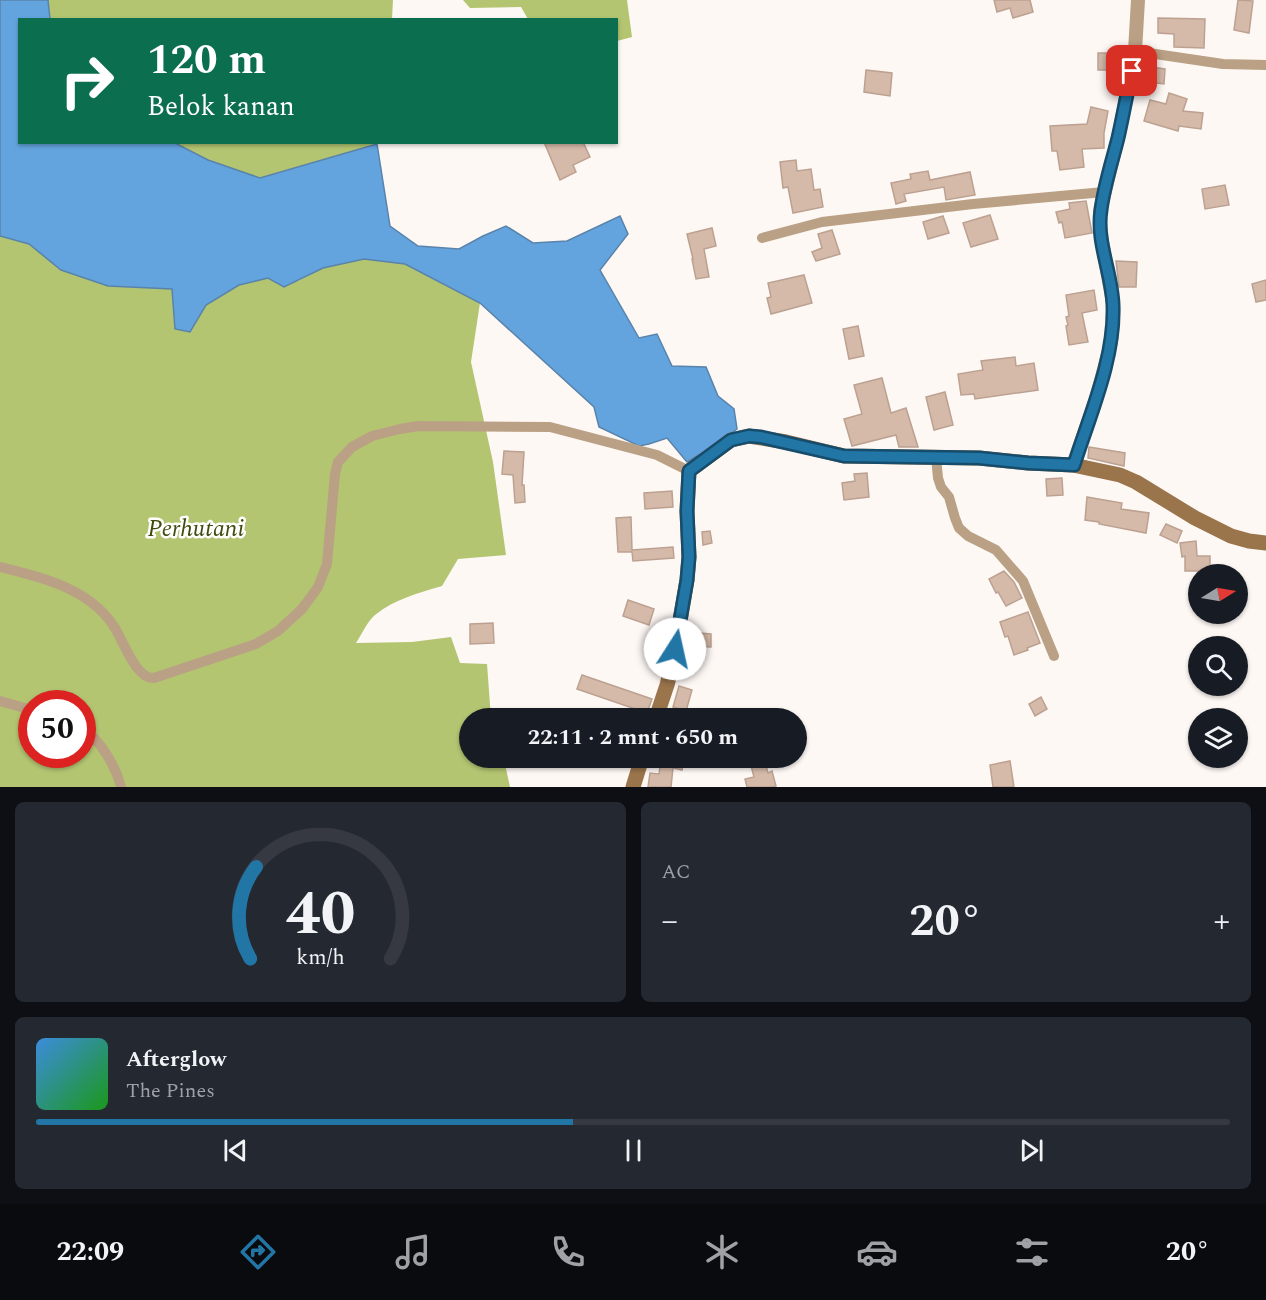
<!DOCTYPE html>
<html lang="id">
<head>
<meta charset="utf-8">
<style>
	body { margin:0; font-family:Spectral,serif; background:#242831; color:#f1f3f6; height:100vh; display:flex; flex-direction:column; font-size:22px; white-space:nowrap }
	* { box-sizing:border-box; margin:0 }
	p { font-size:20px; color:#9ea1a6 }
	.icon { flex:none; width:33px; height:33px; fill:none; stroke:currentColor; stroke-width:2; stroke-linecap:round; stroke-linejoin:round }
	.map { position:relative; height:787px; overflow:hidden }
	.panel { display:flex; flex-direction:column; gap:15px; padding:15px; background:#0d0f14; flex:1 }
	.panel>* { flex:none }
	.guide { position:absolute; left:18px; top:18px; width:600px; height:126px; border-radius:0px; box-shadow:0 2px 4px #0004; background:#0b6e4f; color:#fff; overflow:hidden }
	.needle { width:39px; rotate:79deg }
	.tools { position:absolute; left:1188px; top:564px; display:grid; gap:12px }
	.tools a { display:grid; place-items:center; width:60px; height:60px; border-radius:50%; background:#171b24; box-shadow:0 2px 4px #0004; font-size:30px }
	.speed { position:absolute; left:18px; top:690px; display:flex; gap:12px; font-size:30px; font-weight:700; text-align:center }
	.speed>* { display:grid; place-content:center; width:78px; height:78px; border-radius:50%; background:#171b24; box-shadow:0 2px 4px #0004; line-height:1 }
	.speed .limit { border:9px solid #d22; background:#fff; color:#111 }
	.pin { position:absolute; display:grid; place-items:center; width:51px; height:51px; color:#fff; margin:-26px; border-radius:12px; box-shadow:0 3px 9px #0006 }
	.me { position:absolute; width:66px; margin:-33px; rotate:10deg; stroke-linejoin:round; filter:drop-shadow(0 0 4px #0008) }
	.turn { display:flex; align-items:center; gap:21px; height:126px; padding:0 30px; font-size:27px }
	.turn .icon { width:78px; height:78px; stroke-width:2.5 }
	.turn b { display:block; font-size:42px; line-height:51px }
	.big { font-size:45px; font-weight:700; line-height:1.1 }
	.panel .card { flex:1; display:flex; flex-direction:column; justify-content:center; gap:9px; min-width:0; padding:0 21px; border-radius:9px; background:#242831 }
	.panel .dial { align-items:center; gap:0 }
	.dial svg { height:156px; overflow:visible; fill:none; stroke:#363941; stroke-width:7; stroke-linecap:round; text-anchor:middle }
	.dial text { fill:#f1f3f6; stroke:none }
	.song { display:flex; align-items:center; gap:18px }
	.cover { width:72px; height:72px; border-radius:9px; background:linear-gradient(135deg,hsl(210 70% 55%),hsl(120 70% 35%)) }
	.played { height:6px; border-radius:3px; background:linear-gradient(90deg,#2276a6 45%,#363941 45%) }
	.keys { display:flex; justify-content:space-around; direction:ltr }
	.heat { display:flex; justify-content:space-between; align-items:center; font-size:33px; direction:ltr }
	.panel .tiles { flex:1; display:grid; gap:15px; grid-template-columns:1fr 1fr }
	.card:last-child { grid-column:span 2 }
	.trip { position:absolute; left:459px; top:708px; width:348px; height:60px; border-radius:30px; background:#171b24; box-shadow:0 2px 4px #0004; font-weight:700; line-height:60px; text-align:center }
	.tabs { display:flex; height:96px; justify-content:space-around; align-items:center; background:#090b0e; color:#9ea1a6 }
	.tabs .icon { width:42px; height:42px }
	.tabs .active { color:#2276a6 }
	.tabs b { font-size:27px; color:#f1f3f6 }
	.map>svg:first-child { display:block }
</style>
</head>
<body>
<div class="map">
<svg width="1266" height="787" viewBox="0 0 1266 787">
	<rect width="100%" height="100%" fill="#fef8f5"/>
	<!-- forest -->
	<g fill="#b3c571" fill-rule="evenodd">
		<polygon points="48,0 393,0 392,19 50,19"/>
		<polygon points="463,0 627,0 632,37 617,41 616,20 528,19 521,7 470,8"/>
		<polygon points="175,143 377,143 377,144 260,178 208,160"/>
		<path d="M0 236 29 244 61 270 108 286 172 289 175 329 206 305 239 285 268 278 298 281 323 268 364 259 405 264 480 303 471 362 493 462 506 555 458 559 442 586C419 593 394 599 375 615 367 622 362 634 356 643L412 642 451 637 460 663 487 664 491 718H470V758H502L505 764 510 787H0ZM32 704H82V754H32Z"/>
	</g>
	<!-- water -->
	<polygon fill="#63a4df" stroke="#5983aa" stroke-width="1.5" points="0,0 48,0 50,19 20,20 20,142 175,143 208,160 260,178 377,144 390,226 418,246 459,249 483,236 506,226 533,243 567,241 620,216 628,234 600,270 639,338 657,334 672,366 706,367 718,396 734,409 737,429 711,448 687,462 667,438 649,444 639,446 599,427 594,407 480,303 405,264 364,259 323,268 284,287 268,278 239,285 206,305 190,332 175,329 172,289 108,286 61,270 29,244 0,236"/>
	<!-- building -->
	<g fill="#d5baa9" stroke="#bca191" stroke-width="1.5">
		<polygon points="994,0 1030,0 1033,12 1013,18 1010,8 997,12"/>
		<polygon points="1238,0 1253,1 1249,33 1234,30"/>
		<polygon points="1158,18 1205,19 1204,48 1174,47 1174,34 1158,33"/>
		<polygon points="1098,53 1114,53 1113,70 1098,70"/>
		<polygon points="1151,67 1165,69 1164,84 1149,82"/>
		<polygon points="866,70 892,73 890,96 864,92"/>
		<polygon points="1169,93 1187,99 1183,111 1203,113 1201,129 1179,126 1178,131 1144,121 1150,100 1166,104"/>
		<polygon points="1091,107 1108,111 1104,133 1104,148 1082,149 1084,167 1060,170 1057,151 1052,151 1050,126 1087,124"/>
		<polygon points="544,142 583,142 590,157 573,165 576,172 560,180"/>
		<polygon points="796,160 797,171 811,169 814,190 820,189 823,207 793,213 788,187 783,188 780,162"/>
		<polygon points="928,171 930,180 970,172 975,195 946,200 944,187 904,194 906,201 896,204 891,183 911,179 910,174"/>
		<polygon points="1225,185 1229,205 1205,209 1202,189"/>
		<polygon points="1086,201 1092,233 1065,238 1062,222 1059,223 1056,212 1070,209 1069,203"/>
		<polygon points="990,215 998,239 971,247 963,223"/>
		<polygon points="943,216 949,233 928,239 923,222"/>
		<polygon points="712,228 716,246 704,249 709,277 696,279 692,259 693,259 687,234"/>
		<polygon points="832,230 840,254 816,261 812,252 822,248 818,234"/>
		<polygon points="1116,261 1137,262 1136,287 1119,287"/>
		<polygon points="804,275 812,303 771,314 767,298 771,297 768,283"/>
		<polygon points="1266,280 1266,300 1256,302 1252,284"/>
		<polygon points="1094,290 1097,310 1082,313 1088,342 1069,345 1066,326 1068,325 1066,317 1069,316 1066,295"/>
		<polygon points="858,326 864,356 849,359 843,329"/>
		<polygon points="1015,357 1016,366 1034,363 1038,390 975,399 974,394 961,395 958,374 983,370 981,361"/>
		<polygon points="882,378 891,413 906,408 918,447 899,447 896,435 852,446 844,419 862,414 854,385"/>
		<polygon points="945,392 953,425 934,430 926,397"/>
		<polygon points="1089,447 1125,453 1124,466 1088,458"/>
		<polygon points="504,451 524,452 522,485 524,485 525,502 515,503 513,475 502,474"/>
		<polygon points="867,473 869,497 844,500 842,483 855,481 854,474"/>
		<polygon points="1062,478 1063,495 1047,496 1046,479"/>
		<polygon points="672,491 673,507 645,509 644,493"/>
		<polygon points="1087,497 1122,503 1121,509 1149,513 1146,533 1099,524 1099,522 1085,520"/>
		<polygon points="631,517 632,550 673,547 674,558 633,561 632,552 618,552 616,518"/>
		<polygon points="1166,524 1182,531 1177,543 1160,535"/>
		<polygon points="710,531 712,543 703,545 702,532"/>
		<polygon points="1196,541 1197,556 1210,556 1210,571 1185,571 1185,556 1182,557 1180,543"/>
		<polygon points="1004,571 1014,582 1022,598 1006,606 998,592 996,593 989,579"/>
		<polygon points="628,600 654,609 649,625 623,616"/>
		<polygon points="1028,612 1040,643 1027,648 1028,650 1014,655 1008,636 1005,637 1000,622"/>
		<polygon points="493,623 494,643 470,644 470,624"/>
		<polygon points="688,632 711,634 711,647 686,646"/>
		<polygon points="582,675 652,699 647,713 577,689"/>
		<polygon points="679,686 692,690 686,711 673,707"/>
		<polygon points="1041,697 1047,709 1035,716 1029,704"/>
		<polygon points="661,758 684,758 682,770 673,768 671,787 648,787 650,773 659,774"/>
		<polygon points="749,758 764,758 768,773 772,771 776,786 772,787 747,787 745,779 754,777"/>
		<polygon points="1010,761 1014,787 993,787 990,765"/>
	</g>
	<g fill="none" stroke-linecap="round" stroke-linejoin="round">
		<!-- minor -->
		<g stroke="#baa084" stroke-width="10">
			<polyline points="1135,51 1223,64 1266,65"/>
			<polyline points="762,238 822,222 973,204 1104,192"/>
			<polyline points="936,457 938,478 941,487 949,497 955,518 959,528 968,536 996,550 1023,581 1054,656"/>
			<path d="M0 567C41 577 88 588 113 625 123 639 135 679 154 678L256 644 278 631 302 609 318 587 327 564 335 474 338 462 352 447 372 436 400 429 418 426 550 427 657 455 689 471"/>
			<polyline points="0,701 32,710"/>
			<path d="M82 728C100 739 116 767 121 787"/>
		</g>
		<!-- tertiary -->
		<polyline stroke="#baa084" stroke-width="14" points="1073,465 1096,399 1110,347 1113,324 1113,303 1102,242 1100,227 1100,211 1120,129 1135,51 1138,0"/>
		<!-- secondary -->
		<g stroke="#9a744a" stroke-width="15">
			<polyline points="656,718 667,685 673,662 687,580 689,557 687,511 689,471 731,440 749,436 786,442 844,456 979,458 1028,463 1073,465 1120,475 1136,482 1195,518 1231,536 1249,541 1266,543"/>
			<polyline points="633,787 642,758"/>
		</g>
	</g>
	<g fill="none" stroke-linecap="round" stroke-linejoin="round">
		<!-- route casing -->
		<g stroke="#164d6c" stroke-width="15">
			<path id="route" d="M675 649 687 580 689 557 687 511 689 471 731 440 749 436 761 437 844 456 979 458 1028 463 1074 465C1090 414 1115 359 1113 305 1112 273 1096 242 1101 210 1104 186 1112 162 1118 138 1123 116 1127 93 1132 71"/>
		</g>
		<!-- route -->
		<use href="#route" stroke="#2276a6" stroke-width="10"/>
	</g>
	<g text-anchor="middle" stroke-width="5" stroke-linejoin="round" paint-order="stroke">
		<!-- park labels -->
		<g font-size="24" font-style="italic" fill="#414b0d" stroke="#fff">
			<text x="196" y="536">Perhutani</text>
		</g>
	</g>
</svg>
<div class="tools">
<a><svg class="needle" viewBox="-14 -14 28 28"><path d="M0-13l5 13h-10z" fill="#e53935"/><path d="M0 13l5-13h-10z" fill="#9ea1a6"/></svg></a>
<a><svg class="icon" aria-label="search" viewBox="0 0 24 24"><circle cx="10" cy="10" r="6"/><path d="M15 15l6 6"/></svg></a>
<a><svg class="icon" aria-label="layers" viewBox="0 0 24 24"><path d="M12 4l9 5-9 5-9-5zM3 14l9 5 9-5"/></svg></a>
</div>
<div class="speed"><div class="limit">50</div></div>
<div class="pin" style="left:1132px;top:71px;background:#d93025"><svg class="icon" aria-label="arrive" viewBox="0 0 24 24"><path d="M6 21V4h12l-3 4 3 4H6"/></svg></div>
<svg class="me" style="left:675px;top:649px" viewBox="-20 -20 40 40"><circle r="19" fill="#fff"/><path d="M0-13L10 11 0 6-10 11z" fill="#2276a6"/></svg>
<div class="trip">22:11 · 2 mnt · 650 m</div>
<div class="guide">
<div class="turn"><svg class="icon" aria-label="right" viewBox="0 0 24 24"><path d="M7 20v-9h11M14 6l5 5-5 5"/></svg><div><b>120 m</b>Belok kanan</div></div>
</div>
</div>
<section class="panel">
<div class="tiles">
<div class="card dial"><svg viewBox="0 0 100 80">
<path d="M14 69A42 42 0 1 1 86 69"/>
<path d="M14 69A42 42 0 0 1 17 22" stroke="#2276a6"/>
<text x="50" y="56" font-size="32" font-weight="700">40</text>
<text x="50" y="72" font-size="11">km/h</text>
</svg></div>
<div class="card"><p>AC</p>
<div class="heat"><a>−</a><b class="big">20°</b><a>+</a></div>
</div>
<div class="card">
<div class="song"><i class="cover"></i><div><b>Afterglow</b><p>The Pines</p></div></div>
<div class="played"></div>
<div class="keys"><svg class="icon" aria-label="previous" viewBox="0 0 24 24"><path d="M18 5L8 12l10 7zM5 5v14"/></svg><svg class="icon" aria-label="pause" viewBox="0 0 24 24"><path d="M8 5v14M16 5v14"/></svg><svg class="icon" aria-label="next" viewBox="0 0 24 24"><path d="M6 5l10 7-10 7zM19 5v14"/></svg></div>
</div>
</div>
</section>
<nav class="tabs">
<b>22:09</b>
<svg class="icon active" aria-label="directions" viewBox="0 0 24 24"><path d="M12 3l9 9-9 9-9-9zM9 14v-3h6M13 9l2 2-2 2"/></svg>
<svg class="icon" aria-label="music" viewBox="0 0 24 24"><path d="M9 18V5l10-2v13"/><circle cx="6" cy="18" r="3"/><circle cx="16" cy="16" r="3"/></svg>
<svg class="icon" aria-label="phone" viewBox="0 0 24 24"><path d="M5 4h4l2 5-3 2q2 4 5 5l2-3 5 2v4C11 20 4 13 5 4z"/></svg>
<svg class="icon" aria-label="climate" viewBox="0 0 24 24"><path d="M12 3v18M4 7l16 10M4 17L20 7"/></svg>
<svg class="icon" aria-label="car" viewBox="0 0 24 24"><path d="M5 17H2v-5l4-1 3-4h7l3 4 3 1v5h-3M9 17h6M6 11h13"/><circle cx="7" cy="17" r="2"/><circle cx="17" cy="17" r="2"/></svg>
<svg class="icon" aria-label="filters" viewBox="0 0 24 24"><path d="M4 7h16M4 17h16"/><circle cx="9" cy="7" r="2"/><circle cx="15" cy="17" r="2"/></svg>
<b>20°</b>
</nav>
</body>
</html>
